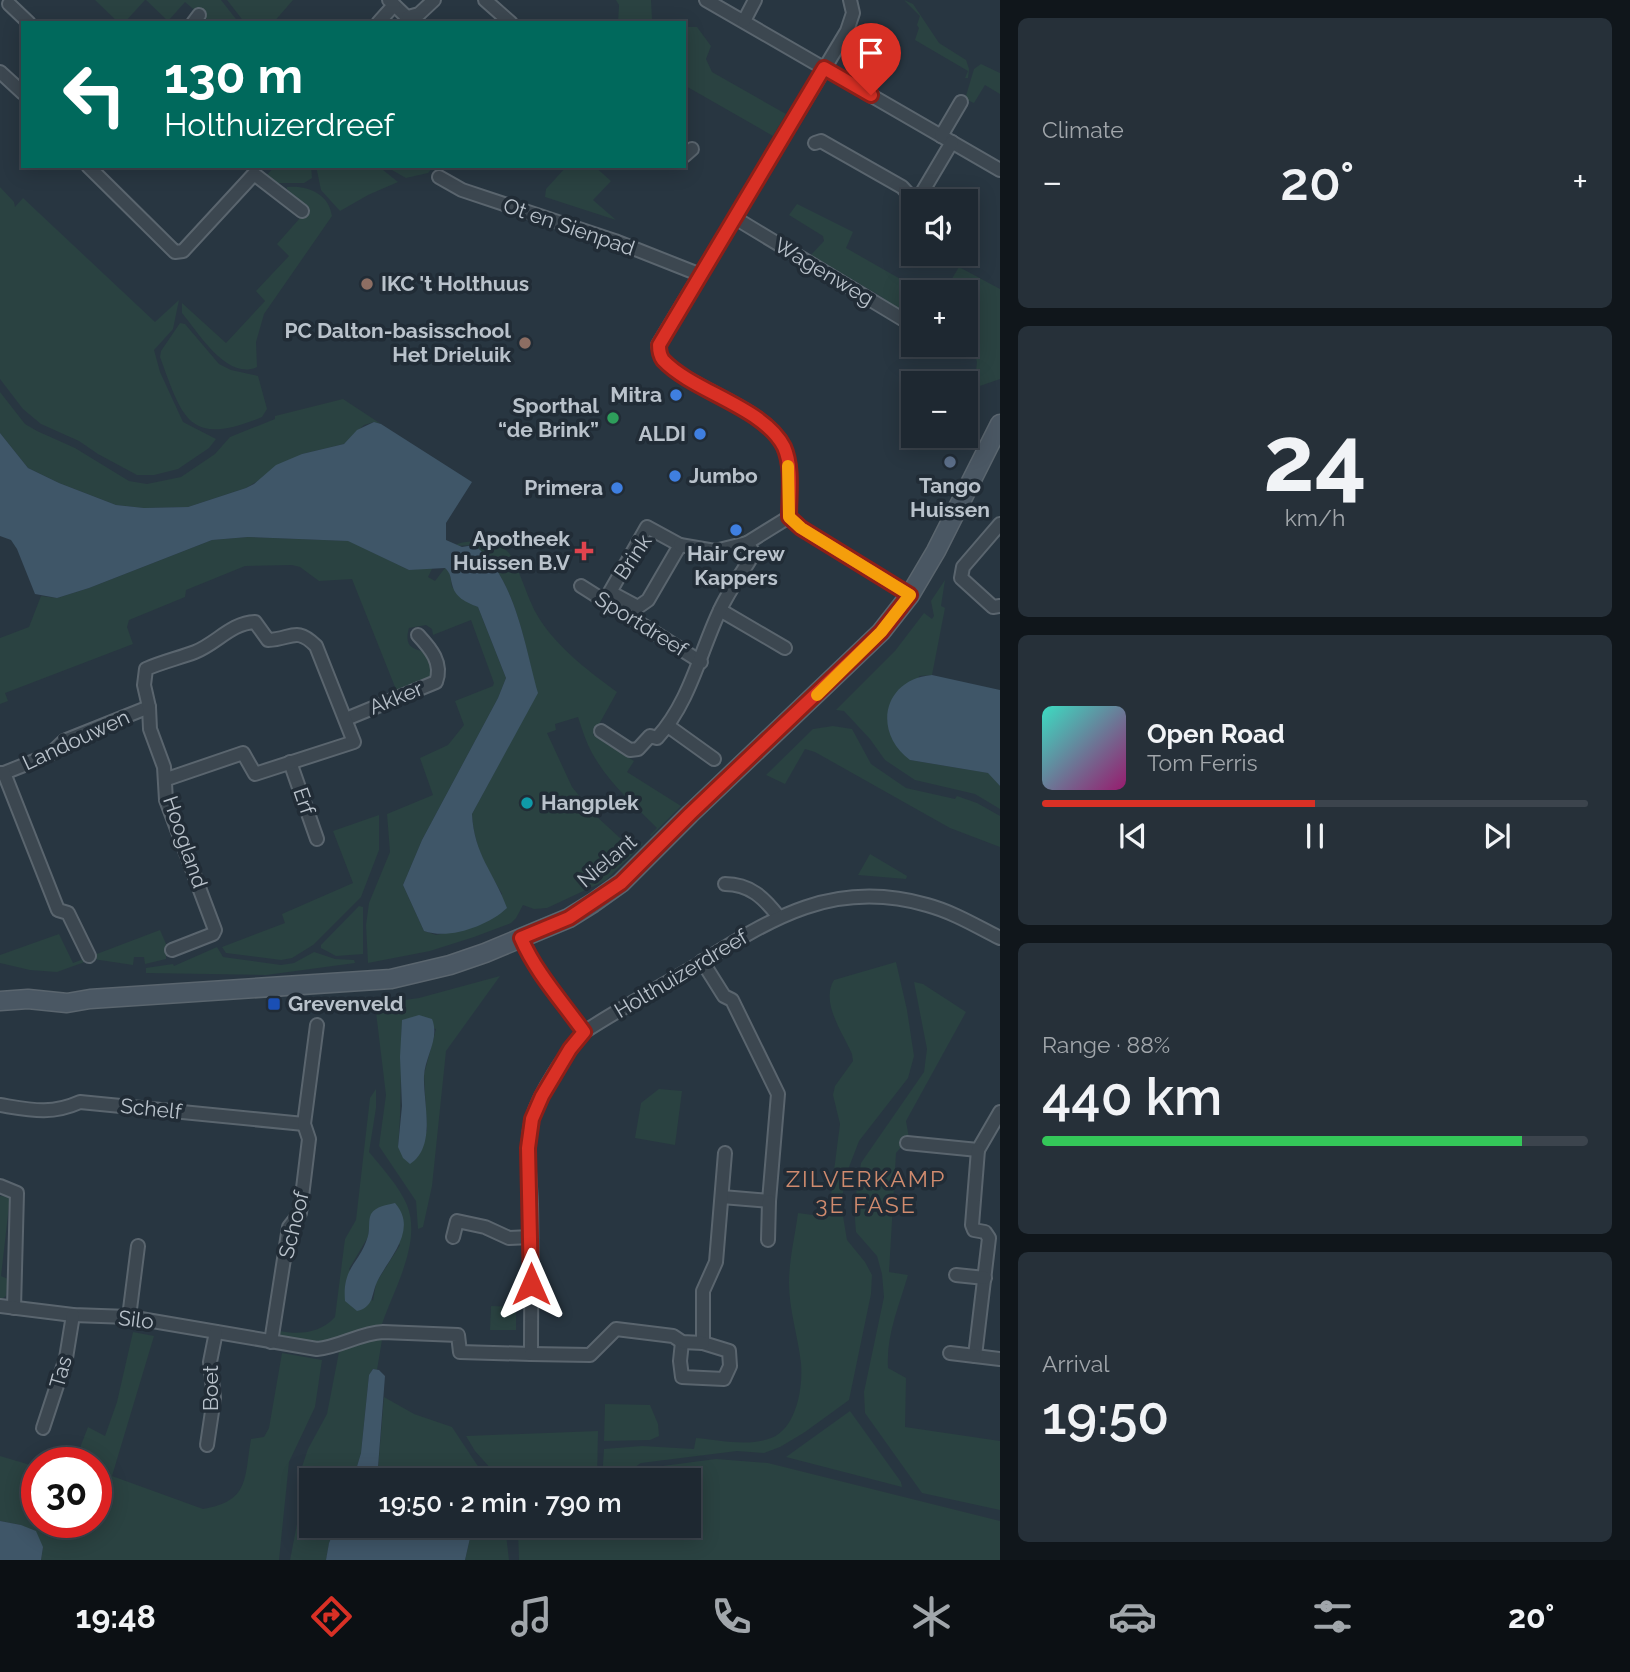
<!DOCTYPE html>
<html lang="en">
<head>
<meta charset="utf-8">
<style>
	body { margin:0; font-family:Raleway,sans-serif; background:#263039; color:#f1f3f6; height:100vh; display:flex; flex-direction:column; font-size:26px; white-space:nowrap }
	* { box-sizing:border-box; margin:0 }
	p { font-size:23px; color:#a1a6ab }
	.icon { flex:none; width:38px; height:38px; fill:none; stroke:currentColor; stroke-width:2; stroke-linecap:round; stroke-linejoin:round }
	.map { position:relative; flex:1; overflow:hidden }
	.drawer { display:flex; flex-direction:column; gap:18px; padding:18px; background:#10161b; width:630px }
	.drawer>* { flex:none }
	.banner { position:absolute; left:21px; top:21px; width:665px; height:147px; border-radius:0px; box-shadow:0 4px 18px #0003,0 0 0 2px #3c444d; background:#00695c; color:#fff; overflow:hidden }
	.fabs { position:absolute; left:901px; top:189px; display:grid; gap:14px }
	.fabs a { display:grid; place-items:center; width:77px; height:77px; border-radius:0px; background:#1e2831; box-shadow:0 4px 18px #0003,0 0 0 2px #3c444d; font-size:35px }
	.speed { position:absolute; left:21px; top:1447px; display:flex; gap:14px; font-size:35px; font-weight:700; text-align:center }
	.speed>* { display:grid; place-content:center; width:91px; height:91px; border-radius:50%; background:#1e2831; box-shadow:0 4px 18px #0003,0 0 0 2px #3c444d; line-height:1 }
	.speed .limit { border:10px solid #d22; background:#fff; color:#111 }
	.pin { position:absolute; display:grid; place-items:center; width:60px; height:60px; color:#fff; margin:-72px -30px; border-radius:50% 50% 50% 0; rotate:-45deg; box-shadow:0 0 7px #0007 }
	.pin .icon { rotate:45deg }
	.me { position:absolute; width:77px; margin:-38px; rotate:0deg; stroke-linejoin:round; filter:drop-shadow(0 0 5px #0008) }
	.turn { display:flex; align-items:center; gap:24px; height:147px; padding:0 28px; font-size:32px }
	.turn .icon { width:91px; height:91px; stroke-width:2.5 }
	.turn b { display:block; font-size:49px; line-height:60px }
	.big { font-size:52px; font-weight:600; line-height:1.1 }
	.drawer .card { flex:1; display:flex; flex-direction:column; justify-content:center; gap:10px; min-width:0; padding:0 24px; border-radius:10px; background:#263039 }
	.drawer .dial { align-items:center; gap:0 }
	.dial b { font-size:91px; line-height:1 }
	.song { display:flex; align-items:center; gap:21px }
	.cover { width:84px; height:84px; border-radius:10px; background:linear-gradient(135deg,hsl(170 70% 55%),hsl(320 70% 35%)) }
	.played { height:7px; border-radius:4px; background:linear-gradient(90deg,#d93025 50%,#3c444d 50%) }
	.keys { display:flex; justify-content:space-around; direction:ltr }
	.heat { display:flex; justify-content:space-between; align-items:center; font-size:38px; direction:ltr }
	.charge { height:10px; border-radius:5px; background:linear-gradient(90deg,#34c759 88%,#3c444d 0) }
	.trip { position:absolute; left:299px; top:1468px; width:402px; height:70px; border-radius:0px; background:#1e2831; box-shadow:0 4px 18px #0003,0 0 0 2px #3c444d; font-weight:600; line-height:70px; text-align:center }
	.dock { display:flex; height:112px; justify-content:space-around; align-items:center; background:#0c1014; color:#a1a6ab }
	.dock .icon { width:49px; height:49px }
	.dock .selected { color:#d93025 }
	.dock b { font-size:32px; color:#f1f3f6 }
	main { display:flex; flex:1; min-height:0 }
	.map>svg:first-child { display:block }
</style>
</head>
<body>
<main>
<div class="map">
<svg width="1000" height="1560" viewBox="0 0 1000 1560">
	<rect width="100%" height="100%" fill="#283641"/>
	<!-- green -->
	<g fill="#2a4241" fill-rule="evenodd">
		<polygon points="95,0 145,0 124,23 119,23"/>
		<polygon points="146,0 221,0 239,23 200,23 204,18 185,2 168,21"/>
		<polygon points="227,0 293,0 273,23 245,23"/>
		<polygon points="616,0 651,0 652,19 657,23 618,23 619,5"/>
		<polygon points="904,0 913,4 939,43 966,60 969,69 968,78 965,78 968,71 915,40 919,28 917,25 920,16"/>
		<polygon points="684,27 697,27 711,46 706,59 712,72 786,114 773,136 684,85"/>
		<polygon points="981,64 1000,73 1000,94 985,85 974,103 965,99 974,69"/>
		<polygon points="275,166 311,166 312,178 304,183 274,183 266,176"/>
		<polygon points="316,166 378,166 398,182 368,195 340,211 321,190"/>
		<polygon points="385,166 434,166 428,173 406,178"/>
		<polygon points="567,166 594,166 611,181 593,200 616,220 545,197 546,189"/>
		<polygon points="0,187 14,202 15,207 23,198 155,322 179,300 173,329 154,350 160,372 183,422 216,439 209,448 178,469 154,475 137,475 98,454 79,441 41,424 23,409 0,379"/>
		<path d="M287 187C308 185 329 194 332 216L264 314 256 342 257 367C227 381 198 332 182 313V303L226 343 265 301 256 291 289 256 277 244 308 209 287 189Z"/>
		<polygon points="797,204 853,232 846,248 923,292 914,292 913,314 898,311 882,297 811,255 824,241 823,236 789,215"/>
		<polygon points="959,267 1000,289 1000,379 974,388 977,362 971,340 966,334 966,292 944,292"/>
		<path d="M180 323 185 324 219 364 231 370 258 376 267 409 262 417C189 447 183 420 160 357L161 351Z"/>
		<polygon points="0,392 25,424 37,431 75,448 129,481 147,484 181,477 215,454 230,437 275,419 275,416 343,399 381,424 374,422 364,425 344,444 302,454 246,488 188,507 144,508 116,505 59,483 28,468 0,433"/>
		<path d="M248 537 349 541 409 570 433 567 428 577 435 581 445 568 450 573 452 587 478 607 506 678 498 698 422 840 403 885 424 931 436 935 479 925 502 894C486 866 474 847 472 814L537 693C525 647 515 575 474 545L456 546 457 544C472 539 497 540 509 553 517 563 528 599 536 613 553 644 588 671 617 692L593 735 634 761 627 772 681 806 651 836 650 835 657 828C634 805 608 782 592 753 586 742 582 729 578 717L555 724 556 730 547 733 572 787 595 815 633 850 642 843 643 844 605 881 547 908 534 909 523 905 516 918 511 923 474 937 430 951 368 963 366 925 369 903 390 852 387 814 433 795 420 758 448 745 464 725 455 701 493 686 494 683 471 620 433 635 432 629 426 625 409 628C404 645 411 650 427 652L430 656 433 676 426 682 397 692 352 579 319 581 300 567 292 565 245 566 186 590 185 597 129 620 127 627 133 644 5 693 8 701 0 704V638L29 627 41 596 57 598 89 588 212 540Z"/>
		<polygon points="945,580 941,606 945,608 932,675 919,676 910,760 989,773 1000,786 1000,809 975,794 915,780 885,760 870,739 844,711 836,710 895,651 924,613 932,619 934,616 931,601"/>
		<polygon points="833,726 852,729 871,764 906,788 955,799 957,796 977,803 1000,816 1000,847 950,828 815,752 805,749 785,784 766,775 813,729"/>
		<polygon points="379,815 379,850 361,897 313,945 292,958 281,960 226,953 222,947 285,923 282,914 353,883 333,831"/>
		<polygon points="870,854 907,876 906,879 858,875"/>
		<polygon points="359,906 363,907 363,954 336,956 321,948 321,945"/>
		<polygon points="160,930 169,951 166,953 166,959 145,964 144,957 134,957 133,965 93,959 57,972 30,970 0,963 0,955 59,934 73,963"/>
		<polygon points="217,947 223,957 281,965 294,963 314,952 335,959 354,960 355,963 266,975 146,973 146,968 173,964 174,966"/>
		<path d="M896 962 907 1010 914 1056 908 1078 859 1141 846 1175 841 1204 847 1240 865 1262 872 1275 871 1294 849 1400 805 1432 780 1447 764 1453 737 1451 641 1463 615 1480H602L604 1449 642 1446 694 1449 696 1438C720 1440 748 1447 771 1438 797 1428 803 1387 801 1363 798 1336 789 1310 789 1283 789 1260 795 1236 798 1213L828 1217 840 1124 833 1095 835 1086 853 1061 852 1054C843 1033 820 1002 834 980Z"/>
		<path d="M500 976 446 1051 432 1186 423 1227 418 1229 416 1201 379 1146 386 1095 375 1004 419 998ZM402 1020 436 1029 424 1074 427 1131 398 1147C402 1105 400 1063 402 1020Z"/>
		<path d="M914 982 923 984 966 1012 906 1121 909 1138 896 1153 889 1272 908 1275C899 1306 886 1335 888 1368L906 1378 905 1427 1000 1441V1510L922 1493 865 1413 864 1392 884 1297 882 1274 877 1256 856 1232 854 1207 861 1163 924 1072 927 1049Z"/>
		<path d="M376 1089V1108L369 1152C382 1168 399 1186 407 1205 422 1242 394 1289 382 1324L323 1345 279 1337 280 1331C299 1335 321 1333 335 1317L345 1239 356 1220 370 1098ZM371 1215 400 1245 376 1283 373 1301 349 1269 368 1237Z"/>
		<polygon points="659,1089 682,1091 675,1145 635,1138 641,1103"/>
		<polygon points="0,1196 10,1197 1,1276 8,1279 6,1296 3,1298 0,1298"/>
		<polygon points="491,1306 516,1307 516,1330 490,1330"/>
		<path d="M133 1332 154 1336 112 1476 203 1509C250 1501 244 1479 251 1439L264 1437 269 1428 282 1353 322 1360 315 1407 289 1462 279 1560H41L43 1547 21 1525 0 1521V1456L37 1467V1522H96V1463H74L88 1427 105 1436 117 1402Z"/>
		<polygon points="373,1338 382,1340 377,1370 373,1369 369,1375 361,1453 353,1480 312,1480 312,1526 336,1526 329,1543 326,1560 290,1560 297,1524 298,1479 308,1449 327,1414 339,1352"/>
		<polygon points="384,1397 414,1414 452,1427 487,1480 377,1480"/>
		<polygon points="605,1404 650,1405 658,1424 659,1436 650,1440 604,1441"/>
		<polygon points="850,1411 901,1482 902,1487 786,1457"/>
		<polygon points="598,1431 597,1480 501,1480 475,1451 466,1436"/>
		<polygon points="716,1459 768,1463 1000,1521 1000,1560 519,1560 518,1532 521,1526 690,1526 690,1480 632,1480 655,1467"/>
		<polygon points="465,1526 505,1526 509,1560 465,1560 470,1538"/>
	</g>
	<!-- water -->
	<g fill="#3f5668">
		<path d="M374 422 381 424 472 482 446 523V540L462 547 474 545C515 575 525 647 538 693L472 814C474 855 494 872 507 908 488 926 449 940 424 931L403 885 422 840 498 698 506 678 478 607C466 602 455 598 452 584 450 576 451 574 445 568L409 570 348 541 248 537 212 540 89 588 57 598 35 594 17 549 11 540 0 536V433L28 468 59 483 116 505 144 508 188 507 246 488 254 484 276 465 302 454 344 444 357 430Z"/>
		<path d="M932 675 1000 690V786L988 773 910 760C872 732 883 679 932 675Z"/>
		<path d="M419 1015 432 1019C440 1039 425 1056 424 1076 423 1103 437 1146 410 1164L403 1158 398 1147 402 1106 400 1057 402 1020Z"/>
		<path d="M395 1203C419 1230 388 1259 377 1282 371 1295 374 1307 357 1311L345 1301C342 1266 360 1264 368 1236 370 1229 368 1220 371 1214 376 1206 387 1205 395 1203Z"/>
		<polygon points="373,1369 379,1370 385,1376 377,1480 353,1480 361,1453 369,1375"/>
		<polygon points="0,1521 21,1525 36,1531 43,1547 41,1560 0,1560"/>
		<polygon points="336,1526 465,1526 470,1538 465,1560 326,1560 329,1543"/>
	</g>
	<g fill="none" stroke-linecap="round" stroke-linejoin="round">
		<!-- street casing -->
		<g stroke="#5a656e" stroke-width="16">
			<g id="street">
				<polyline points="389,0 413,23"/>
				<polyline points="485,0 511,23"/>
				<polyline points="706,0 1000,170"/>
				<polyline points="9,4 29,23"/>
				<polyline points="408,17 419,14 434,0"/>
				<polyline points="744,21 755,0"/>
				<polyline points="193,23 199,15"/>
				<polyline points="378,23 394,5"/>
				<polyline points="0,72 23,93"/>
				<polyline points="941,136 961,102"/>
				<polyline points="815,143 821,141 902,187 915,201"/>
				<polyline points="684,156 692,149"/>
				<polyline points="88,166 175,252 183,251 254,174 302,211"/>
				<polyline points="439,177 462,190 615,241 701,275"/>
				<polyline points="917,201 952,142"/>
				<polyline points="735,218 909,323 914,321"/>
				<path d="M789 517C789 495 793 467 784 447 764 406 694 392 663 360 660 356 659 350 658 345L847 31 853 13 850 0"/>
				<polyline points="789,517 801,528 910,595"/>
				<polyline points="1000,524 963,567 961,578 993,607 1000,606"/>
				<polygon points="647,527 680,545 648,600 638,607 610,592"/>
				<polyline points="680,545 715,551 747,543 789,517"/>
				<polyline points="581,586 701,662"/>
				<polyline points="720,610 785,648"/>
				<path d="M346 719 436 682C443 663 431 649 418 635"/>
				<polyline points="668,726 714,759"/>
				<path d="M601 731 630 750 638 749 650 736 657 738C690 702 700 652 720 610 729 590 743 572 754 553L747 543"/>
				<polyline points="290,762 317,839"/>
				<polyline points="0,773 4,773 49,755 64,741 149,707"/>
				<polyline points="4,773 58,910 68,913 89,956"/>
				<path d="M167 779 243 753 255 774 354 742 316 646C296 626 292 639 268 640L255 622C231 623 216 644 195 652 179 658 162 662 146 669L144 685 149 707 150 729 164 767 166 800 215 930 213 934 172 950"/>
				<path d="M725 884C750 884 764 898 778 916"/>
				<path d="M521 938C536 973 562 1001 584 1032"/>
				<polyline points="702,961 724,996 732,1000 778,1094 769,1201 722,1197"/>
				<path d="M0 1105C31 1110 51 1115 80 1102L304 1124"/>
				<polyline points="907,1143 978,1150 1000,1112"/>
				<polyline points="978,1150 972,1225 974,1230 985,1232 989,1238 975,1356 1000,1359"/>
				<polyline points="0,1186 17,1193 14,1308"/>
				<polyline points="453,1237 457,1221 485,1227 509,1238 531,1237"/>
				<polyline points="768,1240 769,1201"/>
				<polyline points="956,1275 985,1278"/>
				<path d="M0 1306 73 1315 129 1317 317 1349C340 1347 360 1333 383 1332L458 1335 460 1352 531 1354C531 1304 532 1254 531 1204 530 1177 525 1146 532 1119 540 1091 565 1055 584 1032 619 1009 657 989 694 967 770 919 833 878 927 905 953 912 976 926 1000 938"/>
				<polyline points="129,1317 138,1246"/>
				<polyline points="271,1342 289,1227 300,1213 309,1139 304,1124 317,1025"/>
				<polyline points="682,1342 680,1361 682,1377 724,1379 730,1366 729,1351 703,1343 703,1291 716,1262 725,1153"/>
				<polyline points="950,1353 975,1356"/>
				<polyline points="531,1354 590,1355 616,1329 673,1336 682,1342 703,1343"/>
				<polyline points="43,1428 66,1358 73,1315"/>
				<polyline points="207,1445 214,1398 210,1362 216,1332"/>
			</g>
		</g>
		<!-- secondary casing -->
		<g stroke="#5a656e" stroke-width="21">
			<polyline id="secondary" points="0,1001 28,999 67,1003 90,999 391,979 450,965 485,953 569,918 593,903 621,883 690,814 881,632 910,595 936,551 1000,424"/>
		</g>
		<!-- street -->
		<use href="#street" stroke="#3c4750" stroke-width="12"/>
		<!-- secondary -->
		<use href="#secondary" stroke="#4a5763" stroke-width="18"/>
	</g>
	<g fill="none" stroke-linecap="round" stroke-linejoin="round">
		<!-- route casing -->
		<g stroke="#8d1f18" stroke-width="18">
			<path id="route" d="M531 1284 528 1148 532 1119 542 1096 570 1049 584 1032C562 1001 536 973 521 938L569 918 621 883 690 814 881 632 910 595 801 528 789 517C789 495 793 467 784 447 764 407 693 392 663 360 660 356 659 350 659 345L824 68 871 95"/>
		</g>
		<!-- route -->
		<use href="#route" stroke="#d93025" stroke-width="12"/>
		<!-- slow -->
		<polyline stroke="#f59e0b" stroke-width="12" points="788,466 789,517 801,528 910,595 881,632 817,695"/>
	</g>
	<!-- markers -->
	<g fill="#8d6e63" stroke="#212c36" stroke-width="2.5">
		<circle cx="367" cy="284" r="7"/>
		<circle cx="525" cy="343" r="7"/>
	</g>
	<g fill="#3f7fe0" stroke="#212c36" stroke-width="2.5">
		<circle cx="676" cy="395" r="7"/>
		<circle cx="700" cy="434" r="7"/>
		<circle cx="675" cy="476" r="7"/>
		<circle cx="617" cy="488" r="7"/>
		<circle cx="736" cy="530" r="7"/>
	</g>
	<circle fill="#2e9e5b" stroke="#212c36" stroke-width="2.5" cx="613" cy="418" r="7"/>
	<circle fill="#5c6f8a" stroke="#212c36" stroke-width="2.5" cx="950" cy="462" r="7"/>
	<path fill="#e0444e" stroke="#212c36" stroke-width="2.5" d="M580.5 540.5h7v7h7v7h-7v7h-7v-7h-7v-7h7z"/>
	<circle fill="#0f9aa8" stroke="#212c36" stroke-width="2.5" cx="527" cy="803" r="7"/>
	<rect fill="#1a4fb4" stroke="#212c36" stroke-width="2.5" x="267" y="997" width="14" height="14" rx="3.5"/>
	<g text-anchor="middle" stroke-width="7" stroke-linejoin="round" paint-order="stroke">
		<!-- street labels -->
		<g font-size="21" fill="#b9c2cb" stroke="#212c36">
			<text transform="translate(569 227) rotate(19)" y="7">Ot en Sienpad</text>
			<text transform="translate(824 272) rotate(31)" y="7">Wagenweg</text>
			<text transform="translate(633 557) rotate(-56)" y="7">Brink</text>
			<text transform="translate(641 624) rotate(32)" y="7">Sportdreef</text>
			<text transform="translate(396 698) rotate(-22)" y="7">Akker</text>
			<text transform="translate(76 740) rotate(-25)" y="7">Landouwen</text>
			<text transform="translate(304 801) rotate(71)" y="7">Erf</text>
			<text transform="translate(185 842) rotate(71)" y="7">Hoogland</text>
			<text transform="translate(607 861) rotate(-40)" y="7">Nielant</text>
			<text transform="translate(681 974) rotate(-31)" y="7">Holthuizerdreef</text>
			<text transform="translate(151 1109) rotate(6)" y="7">Schelf</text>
			<text transform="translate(294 1225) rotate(-76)" y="7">Schoof</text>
			<text transform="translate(136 1320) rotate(7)" y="7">Silo</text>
			<text transform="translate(61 1372) rotate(-74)" y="7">Tas</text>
			<text transform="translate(211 1388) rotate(-90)" y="7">Boet</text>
		</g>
		<!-- poi labels -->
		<g font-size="21" font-weight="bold" fill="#b9c2cb" stroke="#212c36" text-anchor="end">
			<text x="381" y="291" text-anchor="start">IKC 't Holthuus</text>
			<text x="511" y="338">PC Dalton-basisschool<tspan x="511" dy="24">Het Drieluik</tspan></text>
			<text x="662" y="402">Mitra</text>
			<text x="599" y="413">Sporthal<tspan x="599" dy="24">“de Brink”</tspan></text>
			<text x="686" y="441">ALDI</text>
			<text x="689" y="483" text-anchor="start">Jumbo</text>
			<text x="950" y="493" text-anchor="middle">Tango<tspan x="950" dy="24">Huissen</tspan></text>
			<text x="603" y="495">Primera</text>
			<text x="570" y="546">Apotheek<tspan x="570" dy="24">Huissen B.V</tspan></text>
			<text x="736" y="561" text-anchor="middle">Hair Crew<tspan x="736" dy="24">Kappers</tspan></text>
			<text x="541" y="810" text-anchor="start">Hangplek</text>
			<text x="288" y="1011" text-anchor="start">Grevenveld</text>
		</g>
		<!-- neighbourhood labels -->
		<g font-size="23" letter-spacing="2" fill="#d08b6e" stroke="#212c36">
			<text x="866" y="1187">ZILVERKAMP<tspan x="866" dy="26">3E FASE</tspan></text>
		</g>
	</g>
</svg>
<div class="fabs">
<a><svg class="icon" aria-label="sound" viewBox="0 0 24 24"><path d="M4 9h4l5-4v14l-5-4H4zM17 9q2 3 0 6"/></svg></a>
<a>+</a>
<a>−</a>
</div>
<div class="speed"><div class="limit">30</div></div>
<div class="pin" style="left:871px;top:95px;background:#d93025"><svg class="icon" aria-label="arrive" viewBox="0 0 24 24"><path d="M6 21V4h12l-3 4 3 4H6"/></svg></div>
<svg class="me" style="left:531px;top:1284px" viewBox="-20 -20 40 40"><path d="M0-17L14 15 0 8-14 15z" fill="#d93025" stroke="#fff" stroke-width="4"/></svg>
<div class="trip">19:50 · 2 min · 790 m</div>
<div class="banner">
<div class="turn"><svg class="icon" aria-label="left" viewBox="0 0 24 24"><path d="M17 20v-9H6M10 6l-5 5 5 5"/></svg><div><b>130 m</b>Holthuizerdreef</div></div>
</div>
</div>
<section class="drawer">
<div class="card"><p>Climate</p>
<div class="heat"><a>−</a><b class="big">20°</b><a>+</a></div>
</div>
<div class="card dial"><b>24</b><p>km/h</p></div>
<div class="card">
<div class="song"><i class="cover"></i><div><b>Open Road</b><p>Tom Ferris</p></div></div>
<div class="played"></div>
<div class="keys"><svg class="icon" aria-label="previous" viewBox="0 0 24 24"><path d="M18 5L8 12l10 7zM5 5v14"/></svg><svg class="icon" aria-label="pause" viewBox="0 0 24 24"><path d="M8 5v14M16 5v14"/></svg><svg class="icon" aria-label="next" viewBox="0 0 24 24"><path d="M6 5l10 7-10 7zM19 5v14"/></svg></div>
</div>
<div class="card"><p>Range · 88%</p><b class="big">440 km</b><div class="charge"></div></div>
<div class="card"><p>Arrival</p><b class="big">19:50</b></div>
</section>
</main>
<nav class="dock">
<b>19:48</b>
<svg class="icon selected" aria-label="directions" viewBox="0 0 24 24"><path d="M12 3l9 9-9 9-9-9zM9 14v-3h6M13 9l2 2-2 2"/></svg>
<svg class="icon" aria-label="music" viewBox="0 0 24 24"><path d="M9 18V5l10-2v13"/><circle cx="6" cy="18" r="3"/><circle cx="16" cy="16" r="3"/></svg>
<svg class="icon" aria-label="phone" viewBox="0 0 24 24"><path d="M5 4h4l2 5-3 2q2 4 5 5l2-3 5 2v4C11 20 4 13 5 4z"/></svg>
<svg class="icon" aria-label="climate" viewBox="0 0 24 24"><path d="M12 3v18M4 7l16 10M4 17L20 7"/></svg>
<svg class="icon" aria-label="car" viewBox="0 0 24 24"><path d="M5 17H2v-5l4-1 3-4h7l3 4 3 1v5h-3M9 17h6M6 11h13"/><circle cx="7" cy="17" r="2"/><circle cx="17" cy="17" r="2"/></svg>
<svg class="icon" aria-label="filters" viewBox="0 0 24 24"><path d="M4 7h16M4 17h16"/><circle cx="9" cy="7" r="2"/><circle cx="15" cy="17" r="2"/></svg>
<b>20°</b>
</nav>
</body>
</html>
